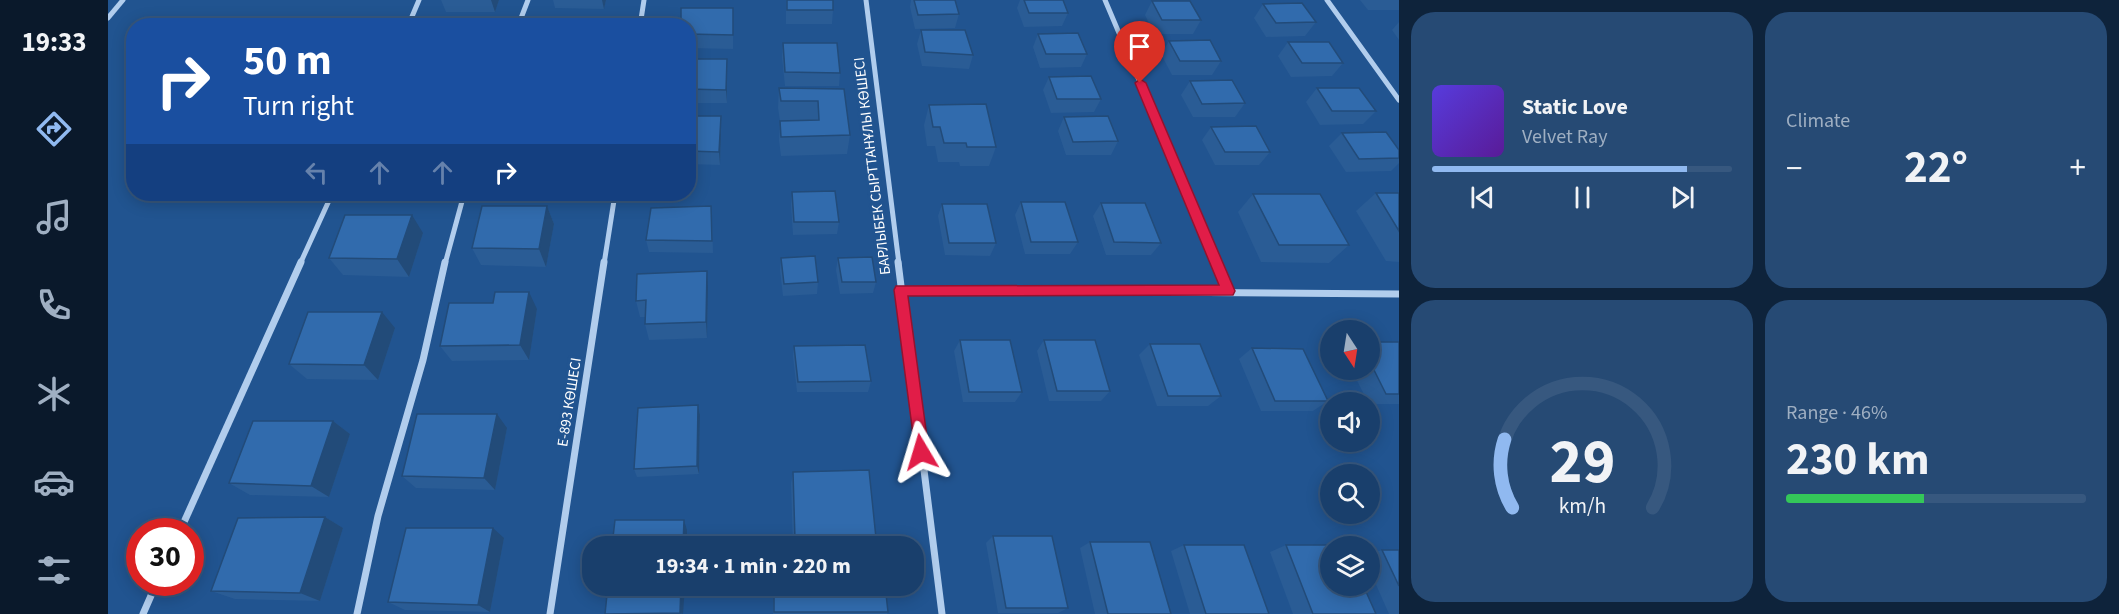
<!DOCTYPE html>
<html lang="en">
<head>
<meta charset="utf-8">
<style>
	body { margin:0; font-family:"Source Sans 3",sans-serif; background:#264a74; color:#f1f3f6; height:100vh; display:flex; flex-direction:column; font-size:22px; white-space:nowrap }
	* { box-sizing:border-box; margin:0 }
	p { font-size:20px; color:#9fafc2 }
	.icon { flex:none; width:33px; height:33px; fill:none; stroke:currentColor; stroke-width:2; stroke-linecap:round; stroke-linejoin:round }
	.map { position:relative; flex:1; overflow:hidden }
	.details { display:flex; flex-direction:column; gap:12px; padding:12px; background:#0e233b; width:720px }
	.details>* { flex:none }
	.guide { position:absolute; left:18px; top:18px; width:570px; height:183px; border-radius:24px; box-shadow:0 3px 15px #0003,0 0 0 2px #37587f; background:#1a4fa0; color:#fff; overflow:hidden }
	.needle { width:39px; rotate:168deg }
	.controls { position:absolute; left:1212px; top:320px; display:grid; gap:12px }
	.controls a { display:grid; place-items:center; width:60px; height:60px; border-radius:50%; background:#193f6c; box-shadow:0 3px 15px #0003,0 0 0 2px #37587f; font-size:30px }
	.speed { position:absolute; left:18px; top:518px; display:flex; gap:12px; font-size:30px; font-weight:700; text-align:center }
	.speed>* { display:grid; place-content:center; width:78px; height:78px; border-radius:50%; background:#193f6c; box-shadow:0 3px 15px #0003,0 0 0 2px #37587f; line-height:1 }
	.speed .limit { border:9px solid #d22; background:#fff; color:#111 }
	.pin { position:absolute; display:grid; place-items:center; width:51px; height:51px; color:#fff; margin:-62px -26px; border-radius:50% 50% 50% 0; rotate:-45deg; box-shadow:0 0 6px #0007 }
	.pin .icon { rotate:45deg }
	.me { position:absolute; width:66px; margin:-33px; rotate:353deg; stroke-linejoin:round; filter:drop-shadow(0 0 4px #0008) }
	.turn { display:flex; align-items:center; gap:21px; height:126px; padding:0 18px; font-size:27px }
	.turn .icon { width:78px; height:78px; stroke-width:2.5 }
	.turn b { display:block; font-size:42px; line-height:51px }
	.lanes { display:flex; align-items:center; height:57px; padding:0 18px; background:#0003; justify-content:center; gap:30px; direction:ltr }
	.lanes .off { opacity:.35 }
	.big { font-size:45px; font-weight:700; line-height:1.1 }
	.details .card { flex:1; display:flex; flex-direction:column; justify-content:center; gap:9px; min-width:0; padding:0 21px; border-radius:24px; background:#264a74 }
	.details .dial { align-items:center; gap:0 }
	.dial svg { height:156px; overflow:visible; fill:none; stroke:#37587f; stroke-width:7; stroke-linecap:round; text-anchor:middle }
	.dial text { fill:#f1f3f6; stroke:none }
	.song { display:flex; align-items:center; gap:18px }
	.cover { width:72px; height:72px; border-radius:9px; background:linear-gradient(135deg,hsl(250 70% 55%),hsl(270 70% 35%)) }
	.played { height:6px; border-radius:3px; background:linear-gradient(90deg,#90b9f0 85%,#37587f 85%) }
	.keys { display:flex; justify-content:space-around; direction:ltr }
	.heat { display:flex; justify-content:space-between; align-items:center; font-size:33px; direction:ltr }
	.charge { height:9px; border-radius:4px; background:linear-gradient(90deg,#34c759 46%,#37587f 0) }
	.details .tiles { flex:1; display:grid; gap:12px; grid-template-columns:repeat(2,1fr) }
	.trip { position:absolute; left:474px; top:536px; width:342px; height:60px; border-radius:24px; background:#193f6c; box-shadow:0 3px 15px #0003,0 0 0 2px #37587f; font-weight:700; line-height:60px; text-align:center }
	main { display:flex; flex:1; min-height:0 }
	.tab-bar { display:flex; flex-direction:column; width:108px; justify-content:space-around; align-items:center; background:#0a192b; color:#9fafc2 }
	.tab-bar .icon { width:42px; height:42px }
	.tab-bar .active { color:#90b9f0 }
	.tab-bar b { font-size:27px; color:#f1f3f6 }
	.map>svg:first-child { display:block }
</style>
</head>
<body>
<main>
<nav class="tab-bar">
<b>19:33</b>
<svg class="icon active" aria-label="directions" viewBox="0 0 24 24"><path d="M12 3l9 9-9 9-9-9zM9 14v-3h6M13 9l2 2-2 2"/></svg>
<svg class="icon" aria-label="music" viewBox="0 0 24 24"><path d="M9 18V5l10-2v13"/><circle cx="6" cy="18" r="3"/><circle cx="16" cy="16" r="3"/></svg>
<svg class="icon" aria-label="phone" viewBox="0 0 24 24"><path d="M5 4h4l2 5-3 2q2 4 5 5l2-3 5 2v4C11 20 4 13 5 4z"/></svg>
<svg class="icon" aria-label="climate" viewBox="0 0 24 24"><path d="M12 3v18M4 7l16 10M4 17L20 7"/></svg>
<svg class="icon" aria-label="car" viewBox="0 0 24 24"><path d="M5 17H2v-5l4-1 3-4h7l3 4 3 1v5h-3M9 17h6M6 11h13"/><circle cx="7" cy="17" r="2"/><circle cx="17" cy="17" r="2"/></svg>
<svg class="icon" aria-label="filters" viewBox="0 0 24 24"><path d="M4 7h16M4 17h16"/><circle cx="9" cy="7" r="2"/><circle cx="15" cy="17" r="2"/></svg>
</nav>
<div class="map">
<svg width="1291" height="614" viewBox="0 0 1291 614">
	<rect width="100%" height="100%" fill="#215490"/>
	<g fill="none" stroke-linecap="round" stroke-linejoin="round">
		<!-- street-far1 -->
		<g stroke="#b1cded" stroke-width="5">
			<polyline points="758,0 791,264"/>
			<polyline points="997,0 1109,264"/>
			<polyline points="1219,0 1291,100"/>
			<polyline points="0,18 15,0"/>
			<polyline points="300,26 311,0"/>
			<polyline points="410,26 420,0"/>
			<polyline points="532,26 536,0"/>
			<polyline points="192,264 224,194"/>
			<polyline points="337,264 356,194"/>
			<polyline points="496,264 507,194"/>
		</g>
		<!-- street -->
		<g stroke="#b1cded" stroke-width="7">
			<polyline points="790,262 834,614"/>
			<polyline points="1109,262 1121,291"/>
			<polyline points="793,290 1291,294"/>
			<polyline points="72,531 193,262"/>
			<polyline points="35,614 49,582"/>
			<polyline points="249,614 270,516 315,360 337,262"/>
			<polyline points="442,614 496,262"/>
		</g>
	</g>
	<!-- wall -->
	<g fill="#2a5c95">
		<polygon points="333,0 391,0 387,12 338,12"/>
		<polygon points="445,0 498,0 496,9 447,8"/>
		<polygon points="678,0 725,0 725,10 724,24 678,24"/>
		<polygon points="803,0 847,0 851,14 847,28 807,29 802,7"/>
		<polygon points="912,0 955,0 960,13 954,26 916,27 909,8"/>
		<polygon points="1252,0 1291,0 1291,10 1260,10"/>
		<polygon points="1044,1 1093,20 1085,34 1046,34 1037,15"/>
		<polygon points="1155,4 1208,22 1197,36 1158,37 1146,18"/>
		<polygon points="625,8 625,49 580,48 580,26"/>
		<polygon points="1291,22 1291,40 1284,30"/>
		<polygon points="813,30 865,55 861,69 814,66 809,44"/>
		<polygon points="930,34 979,54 973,67 932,68 925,47"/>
		<polygon points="1061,41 1113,61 1104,75 1064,75 1053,54"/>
		<polygon points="1180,42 1235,63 1224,76 1183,77 1170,56"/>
		<polygon points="675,43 732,73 731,86 677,86 674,57"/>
		<rect x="580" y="59" width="39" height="44"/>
		<polygon points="941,77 993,99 986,112 943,113 935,90"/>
		<polygon points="1082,81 1137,103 1127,117 1085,117 1073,95"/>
		<polygon points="671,88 736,89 742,135 739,154 673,156 671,140 672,121 708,120 672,121 670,108"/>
		<polygon points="1209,88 1268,111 1255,124 1212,125 1198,102"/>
		<polygon points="821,105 888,147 881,166 852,166 851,162 830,162 827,146 819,146 816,125"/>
		<polygon points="580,116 613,130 612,165 580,164"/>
		<polygon points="956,117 1010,141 1003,155 958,155 950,131"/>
		<polygon points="1103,127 1162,152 1151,165 1107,165 1094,140"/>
		<polygon points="1234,133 1291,150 1291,163 1283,171 1238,172 1221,146"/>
		<polygon points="684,192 731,222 729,234 685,235 683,205"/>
		<polygon points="1268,193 1291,193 1291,262 1278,261 1248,211"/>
		<polygon points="395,194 458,194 457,197 396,196"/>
		<polygon points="1145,194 1241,245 1221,263 1153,262 1130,212"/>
		<polygon points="913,202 970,242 962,254 917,254 907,215"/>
		<polygon points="993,203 1053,243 1043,255 998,255 985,216"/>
		<polygon points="834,204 888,243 882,256 837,255 830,216"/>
		<polygon points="439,206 446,224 438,267 373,265 364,248"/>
		<polygon points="604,219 605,253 541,252 538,240"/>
		<polygon points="315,233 301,277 235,275 221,258"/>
		<polygon points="673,258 710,282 709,294 675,296 672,270"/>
		<polygon points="730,258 768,282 765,293 732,294 728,270"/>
		<polygon points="600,288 599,338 541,340 537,324 537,317 532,317 528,301"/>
		<polygon points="429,309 421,360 344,361 332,346"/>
		<polygon points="287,328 270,380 199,379 181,364"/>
		<polygon points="852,340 914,392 907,402 855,402 846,351"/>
		<polygon points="936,340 1002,391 993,401 941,401 929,351"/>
		<polygon points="1262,342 1291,342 1291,404 1262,404 1262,402 1260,402 1243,369 1262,369"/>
		<polygon points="1042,344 1113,396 1100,406 1049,406 1031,355"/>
		<polygon points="686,346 763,381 760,392 689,392 685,356"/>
		<polygon points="1144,348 1220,401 1205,411 1153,411 1131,359"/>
		<polygon points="590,405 592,415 591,474 529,477 526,469"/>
		<polygon points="225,421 242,434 221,497 142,495 121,483"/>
		<polygon points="399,428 387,490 308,488 294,476"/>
		<polygon points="685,472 768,538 764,546 685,546 683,484"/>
		<polygon points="217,517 235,528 212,601 127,599 103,591"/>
		<polygon points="885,536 960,608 950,613 890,613 878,543"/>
		<polygon points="396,538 382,612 297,610 280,602"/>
		<polygon points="982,542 1063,614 987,614 972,548"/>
		<polygon points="1076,545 1161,614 1082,614 1063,551"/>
		<polygon points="1178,545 1268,614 1185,614 1162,552"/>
		<polygon points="1274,550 1291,550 1291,614 1281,614 1262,571 1262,554"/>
		<polygon points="665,585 777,585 780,612 779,614 665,614"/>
	</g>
	<!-- shaded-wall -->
	<g fill="#224b79">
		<polygon points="383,0 391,0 387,12"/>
		<polygon points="494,0 498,0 496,9"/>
		<polygon points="619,59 619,103 618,90"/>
		<polygon points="613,116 613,130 612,165 611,152"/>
		<polygon points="439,206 446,224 438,267 431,249"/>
		<polygon points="304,215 315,233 301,277 289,259"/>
		<polygon points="599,271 600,288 599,338 598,322"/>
		<polygon points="421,292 429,309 421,360 412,345"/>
		<polygon points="274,312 287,328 270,380 256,365"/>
		<polygon points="590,405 592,415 591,474 589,466"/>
		<polygon points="389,414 399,428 387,490 376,478"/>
		<polygon points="225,421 242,434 221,497 203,486"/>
		<polygon points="217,517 235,528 212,601 192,593"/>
		<polygon points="576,520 579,530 579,546 575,546"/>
		<polygon points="385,528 396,538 382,612 370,605"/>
		<polygon points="573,585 577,585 575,614 572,613"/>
	</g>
	<!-- building -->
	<g fill="#316bad" stroke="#224b79" stroke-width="1.5">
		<rect x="679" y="0" width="46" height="10"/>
		<polygon points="806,0 847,0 851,14 810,15"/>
		<polygon points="916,0 955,0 960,13 921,13"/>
		<polygon points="1044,1 1082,1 1093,20 1054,20"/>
		<polygon points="1194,3 1208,22 1168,23 1155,4"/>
		<polygon points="573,8 625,8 625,35 580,34 580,26 573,26"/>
		<polygon points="424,23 477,23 476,26 423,26"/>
		<polygon points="323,25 376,25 376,26"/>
		<polygon points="813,30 857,30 865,55 817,52"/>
		<polygon points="970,33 979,54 938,54 930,34"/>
		<polygon points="1102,40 1113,61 1072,61 1061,41"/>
		<polygon points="1180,42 1221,42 1235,63 1194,63"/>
		<polygon points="675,43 729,43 732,73 677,72"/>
		<polygon points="580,59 619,59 618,90 580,89"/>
		<polygon points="983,76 993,99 949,99 941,77"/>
		<polygon points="1124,80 1137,103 1094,104 1082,81"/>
		<polygon points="671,88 736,89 742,135 673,137 672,121 711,120 710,101 673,101"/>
		<polygon points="1209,88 1251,88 1268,111 1224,111"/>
		<polygon points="878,104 888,147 859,147 858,143 836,143 832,127 825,127 821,105"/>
		<polygon points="580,116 613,116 611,152 580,151"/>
		<polygon points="1000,116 1010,141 965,142 956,117"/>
		<polygon points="1148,126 1162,152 1117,152 1103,127"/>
		<polygon points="1278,132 1291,150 1291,158 1251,159 1234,133"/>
		<polygon points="727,191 731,222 686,222 684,192"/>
		<polygon points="1268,193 1291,193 1291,231"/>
		<polygon points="1145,194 1212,194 1241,245 1171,245"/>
		<polygon points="913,202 957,202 970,242 923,242"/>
		<polygon points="993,203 1037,203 1053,243 1006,242"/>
		<polygon points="834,204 879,204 888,243 841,243"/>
		<polygon points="374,206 439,206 431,249 364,248"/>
		<polygon points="603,206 604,241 538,240 543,208"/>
		<polygon points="237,215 304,215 289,259 221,258"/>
		<polygon points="707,256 710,282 676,284 673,258"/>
		<polygon points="764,257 768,282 734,282 730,258"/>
		<polygon points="599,271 598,322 537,324 538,300 528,301 529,274"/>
		<polygon points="387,292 421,292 412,345 332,346 341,303 385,303"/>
		<polygon points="200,312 274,312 256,365 181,364"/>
		<polygon points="852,340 902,340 914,392 861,392"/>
		<polygon points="936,340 987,340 1002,391 949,391"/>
		<polygon points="1262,342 1291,342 1291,394 1278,394 1262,362"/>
		<polygon points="1042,344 1092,344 1113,396 1060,396"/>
		<polygon points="757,345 763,381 690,382 686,346"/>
		<polygon points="1144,348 1195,349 1220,401 1167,401"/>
		<polygon points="590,405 589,466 526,469 530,408"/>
		<polygon points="309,414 389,414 376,478 294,476"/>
		<polygon points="145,421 225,421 203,486 121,483"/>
		<polygon points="761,470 768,538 687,540 685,472"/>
		<polygon points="217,517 192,593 103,591 130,518"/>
		<polygon points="507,520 576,520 575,546 504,546"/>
		<polygon points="298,528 385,528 370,605 280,602"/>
		<polygon points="885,536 944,536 960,608 898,608"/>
		<polygon points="982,542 1042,542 1063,614 1000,614"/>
		<polygon points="1076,545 1136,545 1161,614 1098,614"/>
		<polygon points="1178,545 1238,545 1238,546 1222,546 1222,585 1255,585 1268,614 1205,614"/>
		<polygon points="1274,550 1291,550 1291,586"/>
		<polygon points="500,585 573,585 572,613 497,614"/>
		<polygon points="666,585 777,585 780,612 666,612"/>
	</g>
	<!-- route -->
	<polygon fill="#e11d48" stroke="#92132f" stroke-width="1.5" points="1032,79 1038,83 1127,291 1125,295 800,296 821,452 819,457 813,459 808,457 786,290 788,286 1111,285 1027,83"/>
	<g text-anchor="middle" stroke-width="6" stroke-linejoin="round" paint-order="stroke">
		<!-- street labels -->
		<g font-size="15" fill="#fff" stroke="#215490">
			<text transform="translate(764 166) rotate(-97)" y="5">БАРЛЫБЕК СЫРТТАНҰЛЫ КӨШЕСІ</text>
			<text transform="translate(461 402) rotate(-81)" y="5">Е-893 КӨШЕСІ</text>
		</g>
	</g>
</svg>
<div class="controls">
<a><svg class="needle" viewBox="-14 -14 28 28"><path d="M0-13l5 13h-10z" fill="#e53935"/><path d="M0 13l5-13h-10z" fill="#9fafc2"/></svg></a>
<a><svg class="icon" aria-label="sound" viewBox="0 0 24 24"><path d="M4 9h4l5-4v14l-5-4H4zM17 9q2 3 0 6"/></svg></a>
<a><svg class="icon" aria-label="search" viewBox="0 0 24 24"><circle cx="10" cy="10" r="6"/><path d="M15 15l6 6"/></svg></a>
<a><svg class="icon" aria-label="layers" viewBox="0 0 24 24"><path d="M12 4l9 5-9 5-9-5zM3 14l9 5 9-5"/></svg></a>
</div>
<div class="speed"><div class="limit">30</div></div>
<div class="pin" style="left:1032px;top:83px;background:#d93025"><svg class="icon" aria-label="arrive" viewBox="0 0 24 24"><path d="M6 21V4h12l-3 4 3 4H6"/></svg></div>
<svg class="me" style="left:813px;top:452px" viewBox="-20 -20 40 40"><path d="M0-17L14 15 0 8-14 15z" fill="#e11d48" stroke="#fff" stroke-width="4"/></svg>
<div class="trip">19:34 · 1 min · 220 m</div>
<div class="guide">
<div class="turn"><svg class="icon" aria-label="right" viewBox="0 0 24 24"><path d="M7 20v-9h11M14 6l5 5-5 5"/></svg><div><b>50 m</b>Turn right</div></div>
<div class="lanes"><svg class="icon off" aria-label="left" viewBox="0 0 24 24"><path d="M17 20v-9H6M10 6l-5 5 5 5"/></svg><svg class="icon off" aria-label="ahead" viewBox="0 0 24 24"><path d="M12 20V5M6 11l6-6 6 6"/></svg><svg class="icon off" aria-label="ahead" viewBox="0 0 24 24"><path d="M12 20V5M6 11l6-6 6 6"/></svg><svg class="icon" aria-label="right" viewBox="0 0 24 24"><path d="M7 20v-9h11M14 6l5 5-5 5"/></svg></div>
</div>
</div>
<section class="details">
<div class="tiles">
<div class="card">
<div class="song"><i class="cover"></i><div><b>Static Love</b><p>Velvet Ray</p></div></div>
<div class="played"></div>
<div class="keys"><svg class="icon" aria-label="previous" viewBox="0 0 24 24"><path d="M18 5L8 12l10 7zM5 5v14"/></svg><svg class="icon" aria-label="pause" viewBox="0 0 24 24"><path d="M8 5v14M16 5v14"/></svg><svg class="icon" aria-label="next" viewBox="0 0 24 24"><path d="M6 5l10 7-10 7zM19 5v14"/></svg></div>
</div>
<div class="card"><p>Climate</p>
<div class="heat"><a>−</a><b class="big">22°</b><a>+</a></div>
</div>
<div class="card dial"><svg viewBox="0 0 100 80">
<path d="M14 69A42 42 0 1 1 86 69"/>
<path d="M14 69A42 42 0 0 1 10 34" stroke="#90b9f0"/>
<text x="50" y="56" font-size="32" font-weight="700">29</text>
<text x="50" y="72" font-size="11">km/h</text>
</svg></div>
<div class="card"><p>Range · 46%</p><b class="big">230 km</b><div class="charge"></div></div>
</div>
</section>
</main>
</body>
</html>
